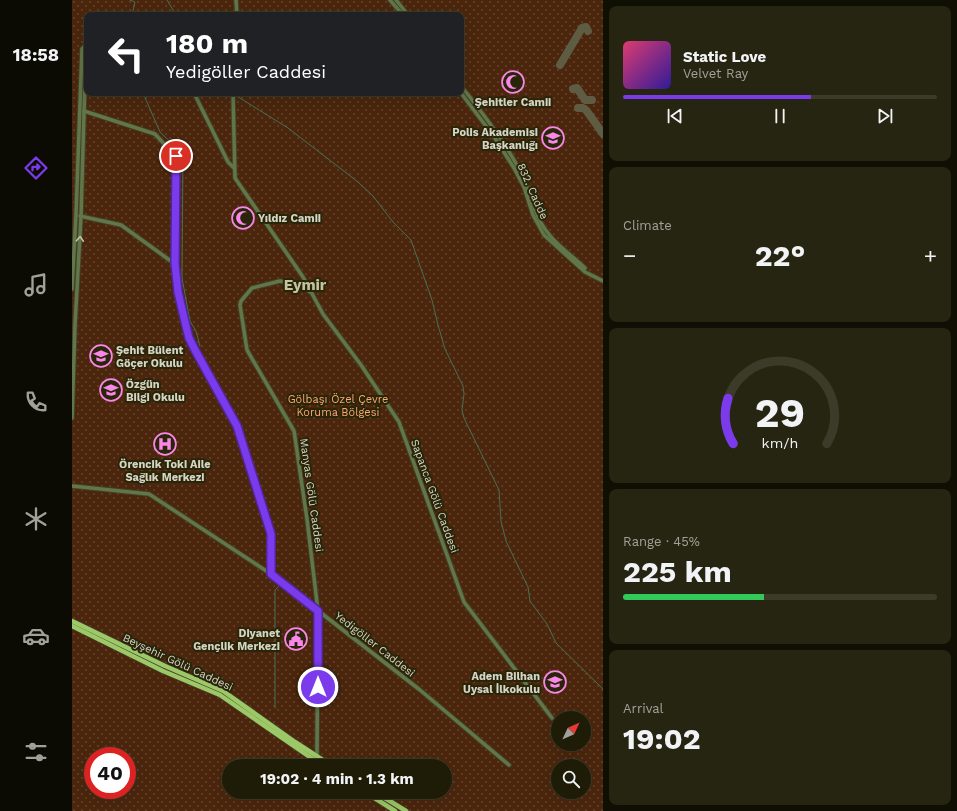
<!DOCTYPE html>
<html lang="en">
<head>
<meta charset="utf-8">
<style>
	body { margin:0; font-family:"Work Sans",sans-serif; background:#262511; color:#f1f3f6; height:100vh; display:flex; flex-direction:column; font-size:15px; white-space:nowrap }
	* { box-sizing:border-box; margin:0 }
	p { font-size:13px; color:#a1a19b }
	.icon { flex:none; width:22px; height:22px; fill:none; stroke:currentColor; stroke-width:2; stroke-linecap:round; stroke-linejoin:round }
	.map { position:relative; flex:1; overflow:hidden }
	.sheet { display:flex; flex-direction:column; gap:6px; padding:6px; background:#100f04; width:354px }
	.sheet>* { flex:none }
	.top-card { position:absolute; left:12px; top:12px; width:380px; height:84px; border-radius:8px; box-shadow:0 4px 16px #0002,0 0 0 1px #3c3a28; background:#202124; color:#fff; overflow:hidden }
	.needle { width:26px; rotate:46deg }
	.fabs { position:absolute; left:479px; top:711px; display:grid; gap:8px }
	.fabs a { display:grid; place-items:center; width:40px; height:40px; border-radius:50%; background:#1e1c07; box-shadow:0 4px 16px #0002,0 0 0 1px #3c3a28; font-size:20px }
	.speed { position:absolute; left:12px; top:747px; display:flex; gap:8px; font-size:20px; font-weight:700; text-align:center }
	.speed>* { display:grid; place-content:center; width:52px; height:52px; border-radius:50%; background:#1e1c07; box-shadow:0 4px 16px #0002,0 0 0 1px #3c3a28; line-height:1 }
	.speed .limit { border:6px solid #d22; background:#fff; color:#111 }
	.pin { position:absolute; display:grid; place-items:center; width:34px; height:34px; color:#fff; margin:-17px; border:2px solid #fff; border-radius:50%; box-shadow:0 1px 4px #0007 }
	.me { position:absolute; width:44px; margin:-22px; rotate:0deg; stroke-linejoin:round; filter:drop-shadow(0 0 3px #0008) }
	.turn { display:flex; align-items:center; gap:14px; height:84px; padding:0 16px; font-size:18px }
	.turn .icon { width:52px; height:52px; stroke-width:2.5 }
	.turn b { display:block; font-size:28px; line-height:34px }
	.big { font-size:30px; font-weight:700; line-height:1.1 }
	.sheet .widget { flex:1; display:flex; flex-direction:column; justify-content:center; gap:6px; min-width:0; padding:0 14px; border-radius:8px; background:#262511 }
	.sheet .dial { align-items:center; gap:0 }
	.dial svg { height:104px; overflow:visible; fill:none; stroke:#3c3a28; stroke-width:7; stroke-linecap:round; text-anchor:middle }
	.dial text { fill:#f1f3f6; stroke:none }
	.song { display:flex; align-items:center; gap:12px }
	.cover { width:48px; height:48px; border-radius:6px; background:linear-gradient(135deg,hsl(340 70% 55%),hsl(250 70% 35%)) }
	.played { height:4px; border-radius:2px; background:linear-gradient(90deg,#7c3aed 60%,#3c3a28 60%) }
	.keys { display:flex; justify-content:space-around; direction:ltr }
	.heat { display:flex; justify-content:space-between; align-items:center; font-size:22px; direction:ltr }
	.charge { height:6px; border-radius:3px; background:linear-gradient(90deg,#34c759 45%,#3c3a28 0) }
	.trip { position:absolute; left:150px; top:759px; width:230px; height:40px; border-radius:20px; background:#1e1c07; box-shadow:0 4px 16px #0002,0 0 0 1px #3c3a28; font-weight:700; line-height:40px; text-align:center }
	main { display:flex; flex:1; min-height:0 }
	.tabs { display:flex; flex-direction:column; width:72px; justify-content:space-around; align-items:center; background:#0c0b03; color:#a1a19b }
	.tabs .icon { width:28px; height:28px }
	.tabs .active { color:#7c3aed }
	.tabs b { font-size:18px; color:#f1f3f6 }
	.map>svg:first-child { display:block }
</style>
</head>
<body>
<main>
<nav class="tabs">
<b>18:58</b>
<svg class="icon active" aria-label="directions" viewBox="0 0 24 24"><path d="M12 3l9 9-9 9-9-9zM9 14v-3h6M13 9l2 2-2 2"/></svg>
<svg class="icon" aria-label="music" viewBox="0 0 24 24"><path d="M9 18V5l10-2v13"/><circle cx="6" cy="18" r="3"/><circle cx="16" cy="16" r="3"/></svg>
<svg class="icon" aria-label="phone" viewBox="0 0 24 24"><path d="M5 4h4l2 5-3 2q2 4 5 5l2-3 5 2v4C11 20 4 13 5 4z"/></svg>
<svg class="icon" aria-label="climate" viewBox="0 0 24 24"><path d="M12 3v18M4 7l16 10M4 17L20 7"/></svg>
<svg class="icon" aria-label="car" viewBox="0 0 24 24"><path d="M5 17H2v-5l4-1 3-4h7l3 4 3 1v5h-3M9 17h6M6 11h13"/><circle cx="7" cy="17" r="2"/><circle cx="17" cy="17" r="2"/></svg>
<svg class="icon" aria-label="filters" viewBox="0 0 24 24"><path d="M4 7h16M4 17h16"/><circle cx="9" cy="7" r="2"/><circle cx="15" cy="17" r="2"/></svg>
</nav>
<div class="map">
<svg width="531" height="811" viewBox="0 0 531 811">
	<defs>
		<pattern id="park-dots" width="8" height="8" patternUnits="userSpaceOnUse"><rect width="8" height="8" fill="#4b260d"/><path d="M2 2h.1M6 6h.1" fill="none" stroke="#64452f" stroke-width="1.8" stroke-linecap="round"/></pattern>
	</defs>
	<rect width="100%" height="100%" fill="#282509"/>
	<!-- park -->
	<path fill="url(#park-dots)" fill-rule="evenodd" d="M0 0H531V811H0ZM15 15H389V93H15ZM486 718H512V744H486ZM21 756H55V790H21ZM157 766H373V792H157ZM486 766H512V792H486Z"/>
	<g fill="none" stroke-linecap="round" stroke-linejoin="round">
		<!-- stream -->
		<g stroke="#487055" stroke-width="1">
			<polyline points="58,0 63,2 60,15"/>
			<polyline points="95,0 104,15"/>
			<polyline points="71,93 88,132 111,154 110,278 118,321 124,331 128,346"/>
			<polyline points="163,95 216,128 286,182 301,196 321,222 339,240 360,300 366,325 373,349 391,386 392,394 390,410 392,418 427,490 429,521 434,541 456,587 458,601 475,624 484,643 531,689"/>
			<polyline points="203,708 203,590 207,586"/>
		</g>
		<!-- taxiway -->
		<g stroke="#5e5c43" stroke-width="8">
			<polyline points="488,65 510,28 514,27 516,31"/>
			<polyline points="501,89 505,88 513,100 520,100"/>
			<polyline points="506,108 511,108 514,110 531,134"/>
		</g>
		<!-- minor casing -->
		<g stroke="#444127" stroke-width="5.5">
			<g id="minor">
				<polyline points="164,0 165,15"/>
				<polyline points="318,0 331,15"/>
				<polyline points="324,0 336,15"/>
				<path d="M389 86C410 112 431 139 447 169 456 185 459 203 467 219 477 240 497 253 513 268L512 269"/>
				<polyline points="122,93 156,162 162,168"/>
				<polyline points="161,93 163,178 231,277 251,314 289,365 327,422 392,602 480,718"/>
				<polyline points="389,93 423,138 442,168 452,187 461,215 472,235 513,272 531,281"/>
				<polyline points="12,111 83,134 105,158 103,264 106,292 114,326 123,350 165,426 199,534 199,574"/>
				<polyline points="8,216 49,225 103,264"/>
				<polyline points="0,289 4,215 10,49 14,45"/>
				<polyline points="238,292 228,284 208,281 180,288 169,301 168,305 175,350 222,431 235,519 246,611 245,750 245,757 243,760"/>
				<polyline points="0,418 3,325 9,216 14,45"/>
				<polyline points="0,486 77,494 199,574 348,690 437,765"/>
			</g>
		</g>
		<!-- major casing -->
		<g stroke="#444127" stroke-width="6">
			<g id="major">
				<polyline points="0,621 93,666 151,691 223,742 260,766"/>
				<polyline points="0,626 91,671 148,695 251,766"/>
				<polyline points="293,792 323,811"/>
				<polyline points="303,792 334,811"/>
			</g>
		</g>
		<!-- minor -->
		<use href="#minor" stroke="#617649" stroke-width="3.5"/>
		<!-- major -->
		<use href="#major" stroke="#9dc868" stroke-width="4.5"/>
	</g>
	<!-- one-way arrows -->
	<defs><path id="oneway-chevron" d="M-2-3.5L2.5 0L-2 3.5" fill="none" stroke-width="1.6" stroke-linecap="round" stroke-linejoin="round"/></defs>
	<use stroke="#bfc2ab" href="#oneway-chevron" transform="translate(8 239) rotate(-87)"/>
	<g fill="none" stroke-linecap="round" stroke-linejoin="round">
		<!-- route casing -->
		<g stroke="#51269a" stroke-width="10">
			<polyline id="route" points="104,156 103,264 106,292 114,326 117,338 123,350 165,426 199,534 199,574 246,611 246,687"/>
		</g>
		<!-- route -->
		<use href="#route" stroke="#7c3aed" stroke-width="7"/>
	</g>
	<!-- icons -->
	<defs>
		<g id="mosque-ring" transform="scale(1.15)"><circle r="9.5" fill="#282509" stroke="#fa87e8" stroke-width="1.5"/><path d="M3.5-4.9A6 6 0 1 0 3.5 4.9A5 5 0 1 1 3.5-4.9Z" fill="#fa87e8"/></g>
		<g id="university-ring" transform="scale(1.15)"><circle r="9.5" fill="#282509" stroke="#fa87e8" stroke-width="1.5"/><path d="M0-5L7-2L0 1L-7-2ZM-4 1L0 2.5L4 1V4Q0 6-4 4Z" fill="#fa87e8"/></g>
		<g id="school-ring" transform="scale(1.15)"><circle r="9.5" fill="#282509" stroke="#fa87e8" stroke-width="1.5"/><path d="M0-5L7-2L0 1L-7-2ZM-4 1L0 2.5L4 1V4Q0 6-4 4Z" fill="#fa87e8"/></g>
		<g id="hospital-ring" transform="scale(1.15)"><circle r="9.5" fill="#282509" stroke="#fa87e8" stroke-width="1.5"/><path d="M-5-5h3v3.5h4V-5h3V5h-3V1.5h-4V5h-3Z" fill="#fa87e8"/></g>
		<g id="civic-ring" transform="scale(1.15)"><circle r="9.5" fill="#282509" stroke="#fa87e8" stroke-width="1.5"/><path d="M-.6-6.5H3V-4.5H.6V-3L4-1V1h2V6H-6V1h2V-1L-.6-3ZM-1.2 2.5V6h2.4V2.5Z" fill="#fa87e8"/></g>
	</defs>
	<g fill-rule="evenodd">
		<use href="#mosque-ring" x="441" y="82"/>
		<use href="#university-ring" x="481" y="138"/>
		<use href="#mosque-ring" x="171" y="218"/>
		<use href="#school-ring" x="29" y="356"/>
		<use href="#school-ring" x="39" y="390"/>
		<use href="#hospital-ring" x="93" y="444"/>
		<use href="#civic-ring" x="224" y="639"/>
		<use href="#school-ring" x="483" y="682"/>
	</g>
	<g text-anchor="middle" stroke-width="4" stroke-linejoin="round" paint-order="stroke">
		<!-- poi labels -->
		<g font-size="11" font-weight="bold" fill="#d6d5c4" stroke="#282509" text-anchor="end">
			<text x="441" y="106" text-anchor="middle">Şehitler Camii</text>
			<text x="466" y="136">Polis Akademisi<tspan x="466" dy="13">Başkanlığı</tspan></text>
			<text x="186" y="222" text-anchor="start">Yıldız Camii</text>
			<text x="44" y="354" text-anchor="start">Şehit Bülent<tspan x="44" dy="13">Göçer Okulu</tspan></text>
			<text x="54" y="388" text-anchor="start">Özgün<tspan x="54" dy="13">Bilgi Okulu</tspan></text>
			<text x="93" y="468" text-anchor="middle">Örencik Toki Aile<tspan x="93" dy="13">Sağlık Merkezi</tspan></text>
			<text x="208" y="637">Diyanet<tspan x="208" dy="13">Gençlik Merkezi</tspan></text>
			<text x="468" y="680">Adem Bilhan<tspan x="468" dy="13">Uysal İlkokulu</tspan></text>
		</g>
		<!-- street labels -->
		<g font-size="11" fill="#d6d5c4" stroke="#282509">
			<text transform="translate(461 191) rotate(66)" y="4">832. Cadde</text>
			<text transform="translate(240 495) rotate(82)" y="4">Manyas Gölü Caddesi</text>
			<text transform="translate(363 496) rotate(70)" y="4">Sapanca Gölü Caddesi</text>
			<text transform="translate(303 644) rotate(38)" y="4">Yedigöller Caddesi</text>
			<text transform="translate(106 662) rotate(25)" y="4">Beyşehir Gölü Caddesi</text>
		</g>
		<!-- park labels -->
		<g font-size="11" fill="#ffa570" stroke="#282509">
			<text x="266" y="403">Gölbaşı Özel Çevre<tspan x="266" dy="13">Koruma Bölgesi</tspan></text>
		</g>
		<!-- district labels -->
		<g font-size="15" font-weight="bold" fill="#c5c2a1" stroke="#282509">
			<text x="233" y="290">Eymir</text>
		</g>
	</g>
</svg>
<div class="fabs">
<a><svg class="needle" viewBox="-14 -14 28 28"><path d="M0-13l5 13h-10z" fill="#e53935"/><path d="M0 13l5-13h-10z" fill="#a1a19b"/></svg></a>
<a><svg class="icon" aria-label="search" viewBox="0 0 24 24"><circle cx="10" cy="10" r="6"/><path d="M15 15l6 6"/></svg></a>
</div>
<div class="speed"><div class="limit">40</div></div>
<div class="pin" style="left:104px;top:156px;background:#d93025"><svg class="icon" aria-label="arrive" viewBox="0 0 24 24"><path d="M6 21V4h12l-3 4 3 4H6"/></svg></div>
<svg class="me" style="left:246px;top:687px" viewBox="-20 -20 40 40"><circle r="17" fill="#7c3aed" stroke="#fff" stroke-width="3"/><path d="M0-11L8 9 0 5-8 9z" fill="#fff"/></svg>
<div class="trip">19:02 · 4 min · 1.3 km</div>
<div class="top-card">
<div class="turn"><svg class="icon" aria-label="left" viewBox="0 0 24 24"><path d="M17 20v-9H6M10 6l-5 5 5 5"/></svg><div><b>180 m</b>Yedigöller Caddesi</div></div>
</div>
</div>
<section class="sheet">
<div class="widget">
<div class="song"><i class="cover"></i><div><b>Static Love</b><p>Velvet Ray</p></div></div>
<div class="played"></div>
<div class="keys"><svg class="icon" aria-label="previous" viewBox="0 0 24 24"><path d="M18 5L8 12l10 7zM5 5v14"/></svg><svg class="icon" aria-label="pause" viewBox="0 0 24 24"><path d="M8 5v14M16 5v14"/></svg><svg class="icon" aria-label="next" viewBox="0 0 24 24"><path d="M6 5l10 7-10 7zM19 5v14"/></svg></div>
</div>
<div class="widget"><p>Climate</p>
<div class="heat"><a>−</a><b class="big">22°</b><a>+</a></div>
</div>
<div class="widget dial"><svg viewBox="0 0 100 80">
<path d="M14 69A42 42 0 1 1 86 69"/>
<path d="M14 69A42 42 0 0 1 10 34" stroke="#7c3aed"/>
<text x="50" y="56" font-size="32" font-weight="700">29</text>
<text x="50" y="72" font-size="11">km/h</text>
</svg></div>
<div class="widget"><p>Range · 45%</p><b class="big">225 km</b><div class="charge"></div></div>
<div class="widget"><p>Arrival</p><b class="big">19:02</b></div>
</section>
</main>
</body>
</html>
